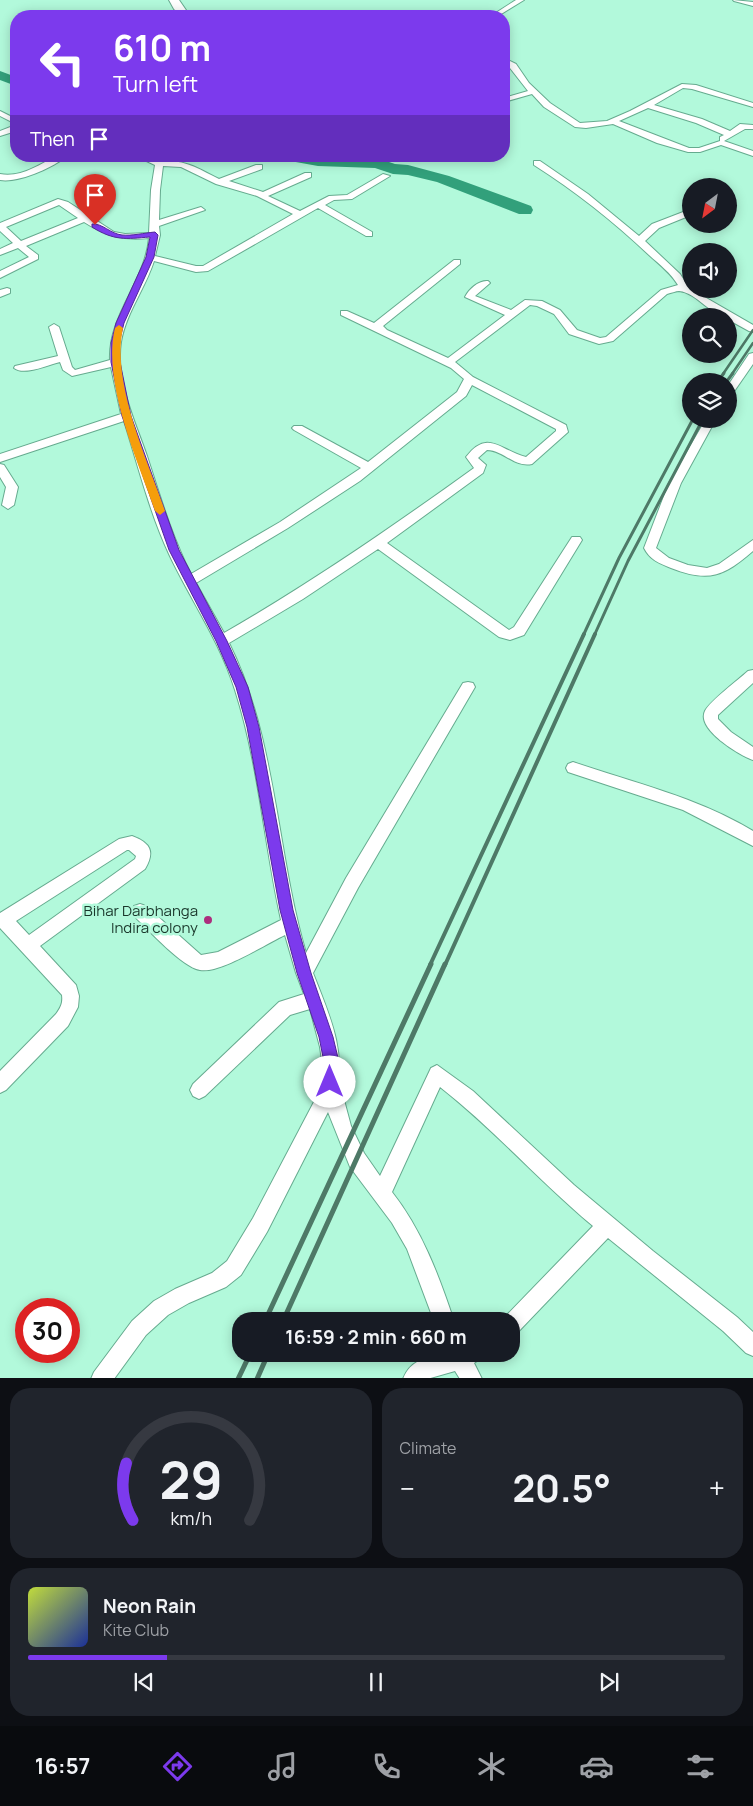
<!DOCTYPE html>
<html lang="en">
<head>
<meta charset="utf-8">
<style>
	body { margin:0; font-family:Manrope,sans-serif; background:#20242c; color:#f1f3f6; height:100vh; display:flex; flex-direction:column; font-size:19px; white-space:nowrap }
	* { box-sizing:border-box; margin:0 }
	p { font-size:16px; color:#9ea1a6 }
	.icon { flex:none; width:28px; height:28px; fill:none; stroke:currentColor; stroke-width:2; stroke-linecap:round; stroke-linejoin:round }
	.map { position:relative; height:1378px; overflow:hidden }
	.side { display:flex; flex-direction:column; gap:10px; padding:10px; background:#0d0f14; flex:1 }
	.side>* { flex:none }
	.hud { position:absolute; left:10px; top:10px; width:500px; height:152px; border-radius:20px; box-shadow:0 2px 12px #0003; background:#7c3aed; color:#fff; overflow:hidden }
	.needle { width:32px; rotate:212deg }
	.controls { position:absolute; left:682px; top:178px; display:grid; gap:10px }
	.controls a { display:grid; place-items:center; width:55px; height:55px; border-radius:50%; background:#171b24; box-shadow:0 2px 12px #0003; font-size:25px }
	.speed { position:absolute; left:15px; top:1298px; display:flex; gap:10px; font-size:25px; font-weight:700; text-align:center }
	.speed>* { display:grid; place-content:center; width:65px; height:65px; border-radius:50%; background:#171b24; box-shadow:0 2px 12px #0003; line-height:1 }
	.speed .limit { border:8px solid #d22; background:#fff; color:#111 }
	.pin { position:absolute; display:grid; place-items:center; width:42px; height:42px; color:#fff; margin:-51px -21px; border-radius:50% 50% 50% 0; rotate:-45deg; box-shadow:0 0 5px #0007 }
	.pin .icon { rotate:45deg }
	.me { position:absolute; width:55px; margin:-28px; rotate:0deg; stroke-linejoin:round; filter:drop-shadow(0 0 4px #0008) }
	.turn { display:flex; align-items:center; gap:18px; height:105px; padding:0 20px; font-size:22px }
	.turn .icon { width:65px; height:65px; stroke-width:2.5 }
	.turn b { display:block; font-size:35px; line-height:42px }
	.then { display:flex; align-items:center; height:48px; padding:0 20px; background:#0003; gap:10px; font-size:19px }
	.big { font-size:38px; font-weight:700; line-height:1.1 }
	.side .tile { flex:1; display:flex; flex-direction:column; justify-content:center; gap:8px; min-width:0; padding:0 18px; border-radius:20px; background:#20242c }
	.side .dial { align-items:center; gap:0 }
	.dial svg { height:130px; overflow:visible; fill:none; stroke:#363941; stroke-width:7; stroke-linecap:round; text-anchor:middle }
	.dial text { fill:#f1f3f6; stroke:none }
	.song { display:flex; align-items:center; gap:15px }
	.cover { width:60px; height:60px; border-radius:8px; background:linear-gradient(135deg,hsl(70 70% 55%),hsl(230 70% 35%)) }
	.played { height:5px; border-radius:2px; background:linear-gradient(90deg,#7c3aed 20%,#363941 20%) }
	.keys { display:flex; justify-content:space-around; direction:ltr }
	.heat { display:flex; justify-content:space-between; align-items:center; font-size:28px; direction:ltr }
	.side .tiles { flex:1; display:grid; gap:10px; grid-template-columns:1fr 1fr }
	.tile:last-child { grid-column:span 2 }
	.trip { position:absolute; left:232px; top:1312px; width:288px; height:50px; border-radius:20px; background:#171b24; box-shadow:0 2px 12px #0003; font-weight:700; line-height:50px; text-align:center }
	.menu { display:flex; height:80px; justify-content:space-around; align-items:center; background:#090b0e; color:#9ea1a6 }
	.menu .icon { width:35px; height:35px }
	.menu .current { color:#7c3aed }
	.menu b { font-size:22px; color:#f1f3f6 }
	.map>svg:first-child { display:block }
</style>
</head>
<body>
<div class="map">
<svg width="753" height="1379" viewBox="0 0 753 1379">
	<rect width="100%" height="100%" fill="#b2f9db"/>
	<g fill="none" stroke-linecap="round" stroke-linejoin="round">
		<!-- river -->
		<g fill="#32a07b" fill-rule="evenodd">
			<polygon points="0,71 16,77 16,86 0,80"/>
			<polygon points="277,156 377,158 395,164 408,165 449,176 531,206 533,210 531,214 519,214 437,182 408,175 393,174 375,168 318,166 279,159"/>
		</g>
		<!-- street casing -->
		<g stroke="#66ab8f" stroke-width="2">
			<g id="street">
				<polygon points="516,0 524,0 498,16 491,16"/>
				<polygon points="733,0 753,2 753,6 734,1"/>
				<path d="M504 58 516 64 529 83 550 103 580 123 607 121 630 111 682 84 696 85 753 103V107L692 89 683 88 654 105 702 119 730 131 740 124 753 125V129H745L724 141 753 151V156L721 145 700 152H688L657 143 613 124 586 128 575 127 544 107 532 94 504 102V98L528 91 510 68 504 63ZM648 108 696 123 724 135 720 137V141L699 148H689L619 121Z"/>
				<polygon points="0,111 16,119 16,124 0,116"/>
				<polygon points="13,126 16,126 16,131 0,136 0,131"/>
				<path d="M56 156H67C52 168 19 183 0 180V174C20 178 39 165 56 156Z"/>
				<path d="M136 156H148L157 160 159 156H167L165 161C186 160 201 170 219 179L256 165H262V169L229 181 263 192 305 173H311V177L268 196 300 211 329 196 347 195 383 174 390 176 352 199 334 200 325 205 372 232V236H366L318 208 208 271 196 272 154 261C145 289 126 313 121 342 115 380 135 421 147 456 160 496 172 537 191 574L280 522 361 468 294 430 292 428 294 426H302L368 462 457 392 464 379 451 368 341 315V311H347L374 323 454 260H460V264L383 326 387 330 448 358 505 315 465 297C469 289 479 280 488 281L490 283 475 296 511 310 525 300 542 301 560 310 577 330 600 338 606 337 661 290 678 285C671 273 659 264 649 255 613 221 575 191 534 165V161H540L588 194 639 236 652 224 691 209V215L659 228 645 241 680 274 689 288 753 325V332L749 331 729 320V316C709 316 698 293 679 291 676 291 671 293 667 294L613 341 599 344 569 334 554 314 537 306 530 305 455 362 473 377 566 425 568 432 532 464C515 468 503 450 487 450L478 458 486 465 483 473 387 543 509 630 514 627 572 537H580L582 540 524 635 510 640 499 637 378 549 303 599 229 643C277 740 276 851 306 953L346 878 463 683 468 682 473 683 475 687 358 888 313 973C328 1012 348 1053 335 1096L344 1100 351 1126 364 1153 380 1176 431 1068 437 1065 473 1091 574 1185 653 1251 737 1317 753 1332V1356L746 1353 723 1331 608 1238 518 1332 511 1335V1321H502L504 1318 593 1226C540 1182 494 1129 440 1087L392 1192C422 1230 439 1276 454 1321H434L407 1249 392 1223 350 1167 328 1112 267 1232 241 1275 226 1287 189 1303 168 1315 146 1335 114 1379H91L94 1372 132 1321 154 1301 175 1289 212 1273 227 1261 253 1218 316 1098 320 1087 323 1067 320 1047 310 1009 290 1015 205 1096 199 1099 193 1096 190 1090 193 1084 279 1002 304 994 296 973 285 935C266 944 219 974 200 970 182 967 149 930 134 916L132 911 134 906 140 904 146 906 201 955 218 952 281 920C264 844 259 765 235 690 220 641 190 599 169 554 149 511 138 465 124 421L0 462V454L121 414 111 367 72 376 63 370 60 362C48 365 24 376 14 368L15 366 58 356 49 327 54 324 59 327 72 367 75 370 110 360C108 315 145 282 149 238 123 241 106 236 84 222L26 246 38 255V259L0 278V271L29 257 18 248 0 255V249L13 243 0 231V223L58 199 68 202 114 232 125 234 149 233 151 190 155 165ZM163 166 181 167 216 184 257 196 293 214 203 266H196L155 256 160 235 159 226 205 210 201 207 159 220 160 190ZM59 205 78 218 21 241 6 227ZM472 385 556 429V431L526 457C501 451 488 428 466 457L474 468C392 527 311 583 224 633L196 583 288 528 360 481 466 396Z"/>
				<polygon points="7,288 10,289 10,293 0,297 0,290"/>
				<polygon points="753,353 753,364 733,393 729,394 729,384 749,354"/>
				<path d="M706 419H716L681 483 656 548 669 558 688 565 707 568 719 564 753 540V551C724 576 709 583 671 568 659 563 650 560 644 548L669 483Z"/>
				<polygon points="0,464 4,465 18,487 14,505 8,509 2,505 6,487 0,477"/>
				<path d="M753 670V683L718 715V719L731 732 753 747V760C739 755 696 729 705 711 710 701 738 680 748 671Z"/>
				<path d="M573 762C634 783 697 797 753 831V846L683 810 568 772 566 768 568 764Z"/>
				<path d="M132 836C151 843 155 852 145 869L40 946 76 985 79 996 78 1007 68 1026 6 1090 0 1093V1071L56 1014C61 1007 63 1003 62 995L0 928V913L119 839ZM127 850H129L136 856 135 859 29 935 16 921Z"/>
				<path d="M441 1354H480L477 1361 474 1363 482 1379H460L455 1371 427 1379H403C410 1361 424 1358 441 1354Z"/>
			</g>
		</g>
		<!-- secondary casing -->
		<g stroke="#66ab8f" stroke-width="2">
			<polygon id="secondary" points="169,0 179,0 190,16 181,16 174,9"/>
		</g>
		<!-- street -->
		<use href="#street" fill="#fff" fill-rule="evenodd"/>
		<!-- secondary -->
		<use href="#secondary" fill="#fff" fill-rule="evenodd"/>
		<!-- rail-far3 -->
		<g stroke="#4e7967" stroke-width="2.5">
			<polyline points="723,374 753,330"/>
			<polyline points="732,374 753,343"/>
		</g>
		<!-- rail-far2 -->
		<g stroke="#4e7967" stroke-width="3">
			<polyline points="718,381 724,373"/>
			<polyline points="727,381 733,373"/>
			<polyline points="583,636 619,558 693,419"/>
			<polyline points="594,636 628,561 703,419"/>
		</g>
		<!-- rail-far1 -->
		<g stroke="#4e7967" stroke-width="4">
			<polyline points="430,965 584,634"/>
			<polyline points="445,965 595,634"/>
		</g>
		<!-- rail -->
		<g stroke="#4e7967" stroke-width="5">
			<polyline points="265,1321 431,964"/>
			<polyline points="283,1321 445,964"/>
			<polyline points="238,1379 250,1354"/>
			<polyline points="257,1379 268,1354"/>
		</g>
	</g>
	<!-- route -->
	<path fill="#7c3aed" stroke="#51269a" d="M92 224C102 223 111 234 122 235 132 236 144 233 155 232L158 235 154 257 124 323 119 343 120 362 131 416 179 550 227 641 248 687 259 727 293 910 311 973 333 1037 339 1062 338 1082 336 1087 330 1089 325 1087 323 1082 324 1062 319 1037 297 973 280 910 247 727 236 687 216 641 169 550 122 416 111 362V343L116 323 146 257 150 237C126 239 114 241 92 227Z"/>
	<!-- slow -->
	<path fill="#f59e0b" d="M119 325 123 328C111 383 147 459 165 511L160 515 155 511C137 459 102 382 115 328Z"/>
	<!-- markers -->
	<circle fill="#ac2e7d" stroke="#b2f9db" stroke-width="2" cx="208" cy="920" r="5"/>
	<g text-anchor="middle" stroke-width="5" stroke-linejoin="round" paint-order="stroke">
		<!-- poi labels -->
		<g font-size="15" fill="#1a372b" stroke="#b2f9db" text-anchor="end">
			<text x="198" y="916">Bihar Darbhanga<tspan x="198" dy="17">Indira colony</tspan></text>
		</g>
	</g>
</svg>
<div class="controls">
<a><svg class="needle" viewBox="-14 -14 28 28"><path d="M0-13l5 13h-10z" fill="#e53935"/><path d="M0 13l5-13h-10z" fill="#9ea1a6"/></svg></a>
<a><svg class="icon" aria-label="sound" viewBox="0 0 24 24"><path d="M4 9h4l5-4v14l-5-4H4zM17 9q2 3 0 6"/></svg></a>
<a><svg class="icon" aria-label="search" viewBox="0 0 24 24"><circle cx="10" cy="10" r="6"/><path d="M15 15l6 6"/></svg></a>
<a><svg class="icon" aria-label="layers" viewBox="0 0 24 24"><path d="M12 4l9 5-9 5-9-5zM3 14l9 5 9-5"/></svg></a>
</div>
<div class="speed"><div class="limit">30</div></div>
<div class="pin" style="left:95px;top:225px;background:#d93025"><svg class="icon" aria-label="arrive" viewBox="0 0 24 24"><path d="M6 21V4h12l-3 4 3 4H6"/></svg></div>
<svg class="me" style="left:330px;top:1082px" viewBox="-20 -20 40 40"><circle r="19" fill="#fff"/><path d="M0-13L10 11 0 6-10 11z" fill="#7c3aed"/></svg>
<div class="trip">16:59 · 2 min · 660 m</div>
<div class="hud">
<div class="turn"><svg class="icon" aria-label="left" viewBox="0 0 24 24"><path d="M17 20v-9H6M10 6l-5 5 5 5"/></svg><div><b>610 m</b>Turn left</div></div>
<div class="then">Then<svg class="icon" aria-label="arrive" viewBox="0 0 24 24"><path d="M6 21V4h12l-3 4 3 4H6"/></svg></div>
</div>
</div>
<section class="side">
<div class="tiles">
<div class="tile dial"><svg viewBox="0 0 100 80">
<path d="M14 69A42 42 0 1 1 86 69"/>
<path d="M14 69A42 42 0 0 1 10 34" stroke="#7c3aed"/>
<text x="50" y="56" font-size="32" font-weight="700">29</text>
<text x="50" y="72" font-size="11">km/h</text>
</svg></div>
<div class="tile"><p>Climate</p>
<div class="heat"><a>−</a><b class="big">20.5°</b><a>+</a></div>
</div>
<div class="tile">
<div class="song"><i class="cover"></i><div><b>Neon Rain</b><p>Kite Club</p></div></div>
<div class="played"></div>
<div class="keys"><svg class="icon" aria-label="previous" viewBox="0 0 24 24"><path d="M18 5L8 12l10 7zM5 5v14"/></svg><svg class="icon" aria-label="pause" viewBox="0 0 24 24"><path d="M8 5v14M16 5v14"/></svg><svg class="icon" aria-label="next" viewBox="0 0 24 24"><path d="M6 5l10 7-10 7zM19 5v14"/></svg></div>
</div>
</div>
</section>
<nav class="menu">
<b>16:57</b>
<svg class="icon current" aria-label="directions" viewBox="0 0 24 24"><path d="M12 3l9 9-9 9-9-9zM9 14v-3h6M13 9l2 2-2 2"/></svg>
<svg class="icon" aria-label="music" viewBox="0 0 24 24"><path d="M9 18V5l10-2v13"/><circle cx="6" cy="18" r="3"/><circle cx="16" cy="16" r="3"/></svg>
<svg class="icon" aria-label="phone" viewBox="0 0 24 24"><path d="M5 4h4l2 5-3 2q2 4 5 5l2-3 5 2v4C11 20 4 13 5 4z"/></svg>
<svg class="icon" aria-label="climate" viewBox="0 0 24 24"><path d="M12 3v18M4 7l16 10M4 17L20 7"/></svg>
<svg class="icon" aria-label="car" viewBox="0 0 24 24"><path d="M5 17H2v-5l4-1 3-4h7l3 4 3 1v5h-3M9 17h6M6 11h13"/><circle cx="7" cy="17" r="2"/><circle cx="17" cy="17" r="2"/></svg>
<svg class="icon" aria-label="filters" viewBox="0 0 24 24"><path d="M4 7h16M4 17h16"/><circle cx="9" cy="7" r="2"/><circle cx="15" cy="17" r="2"/></svg>
</nav>
</body>
</html>
